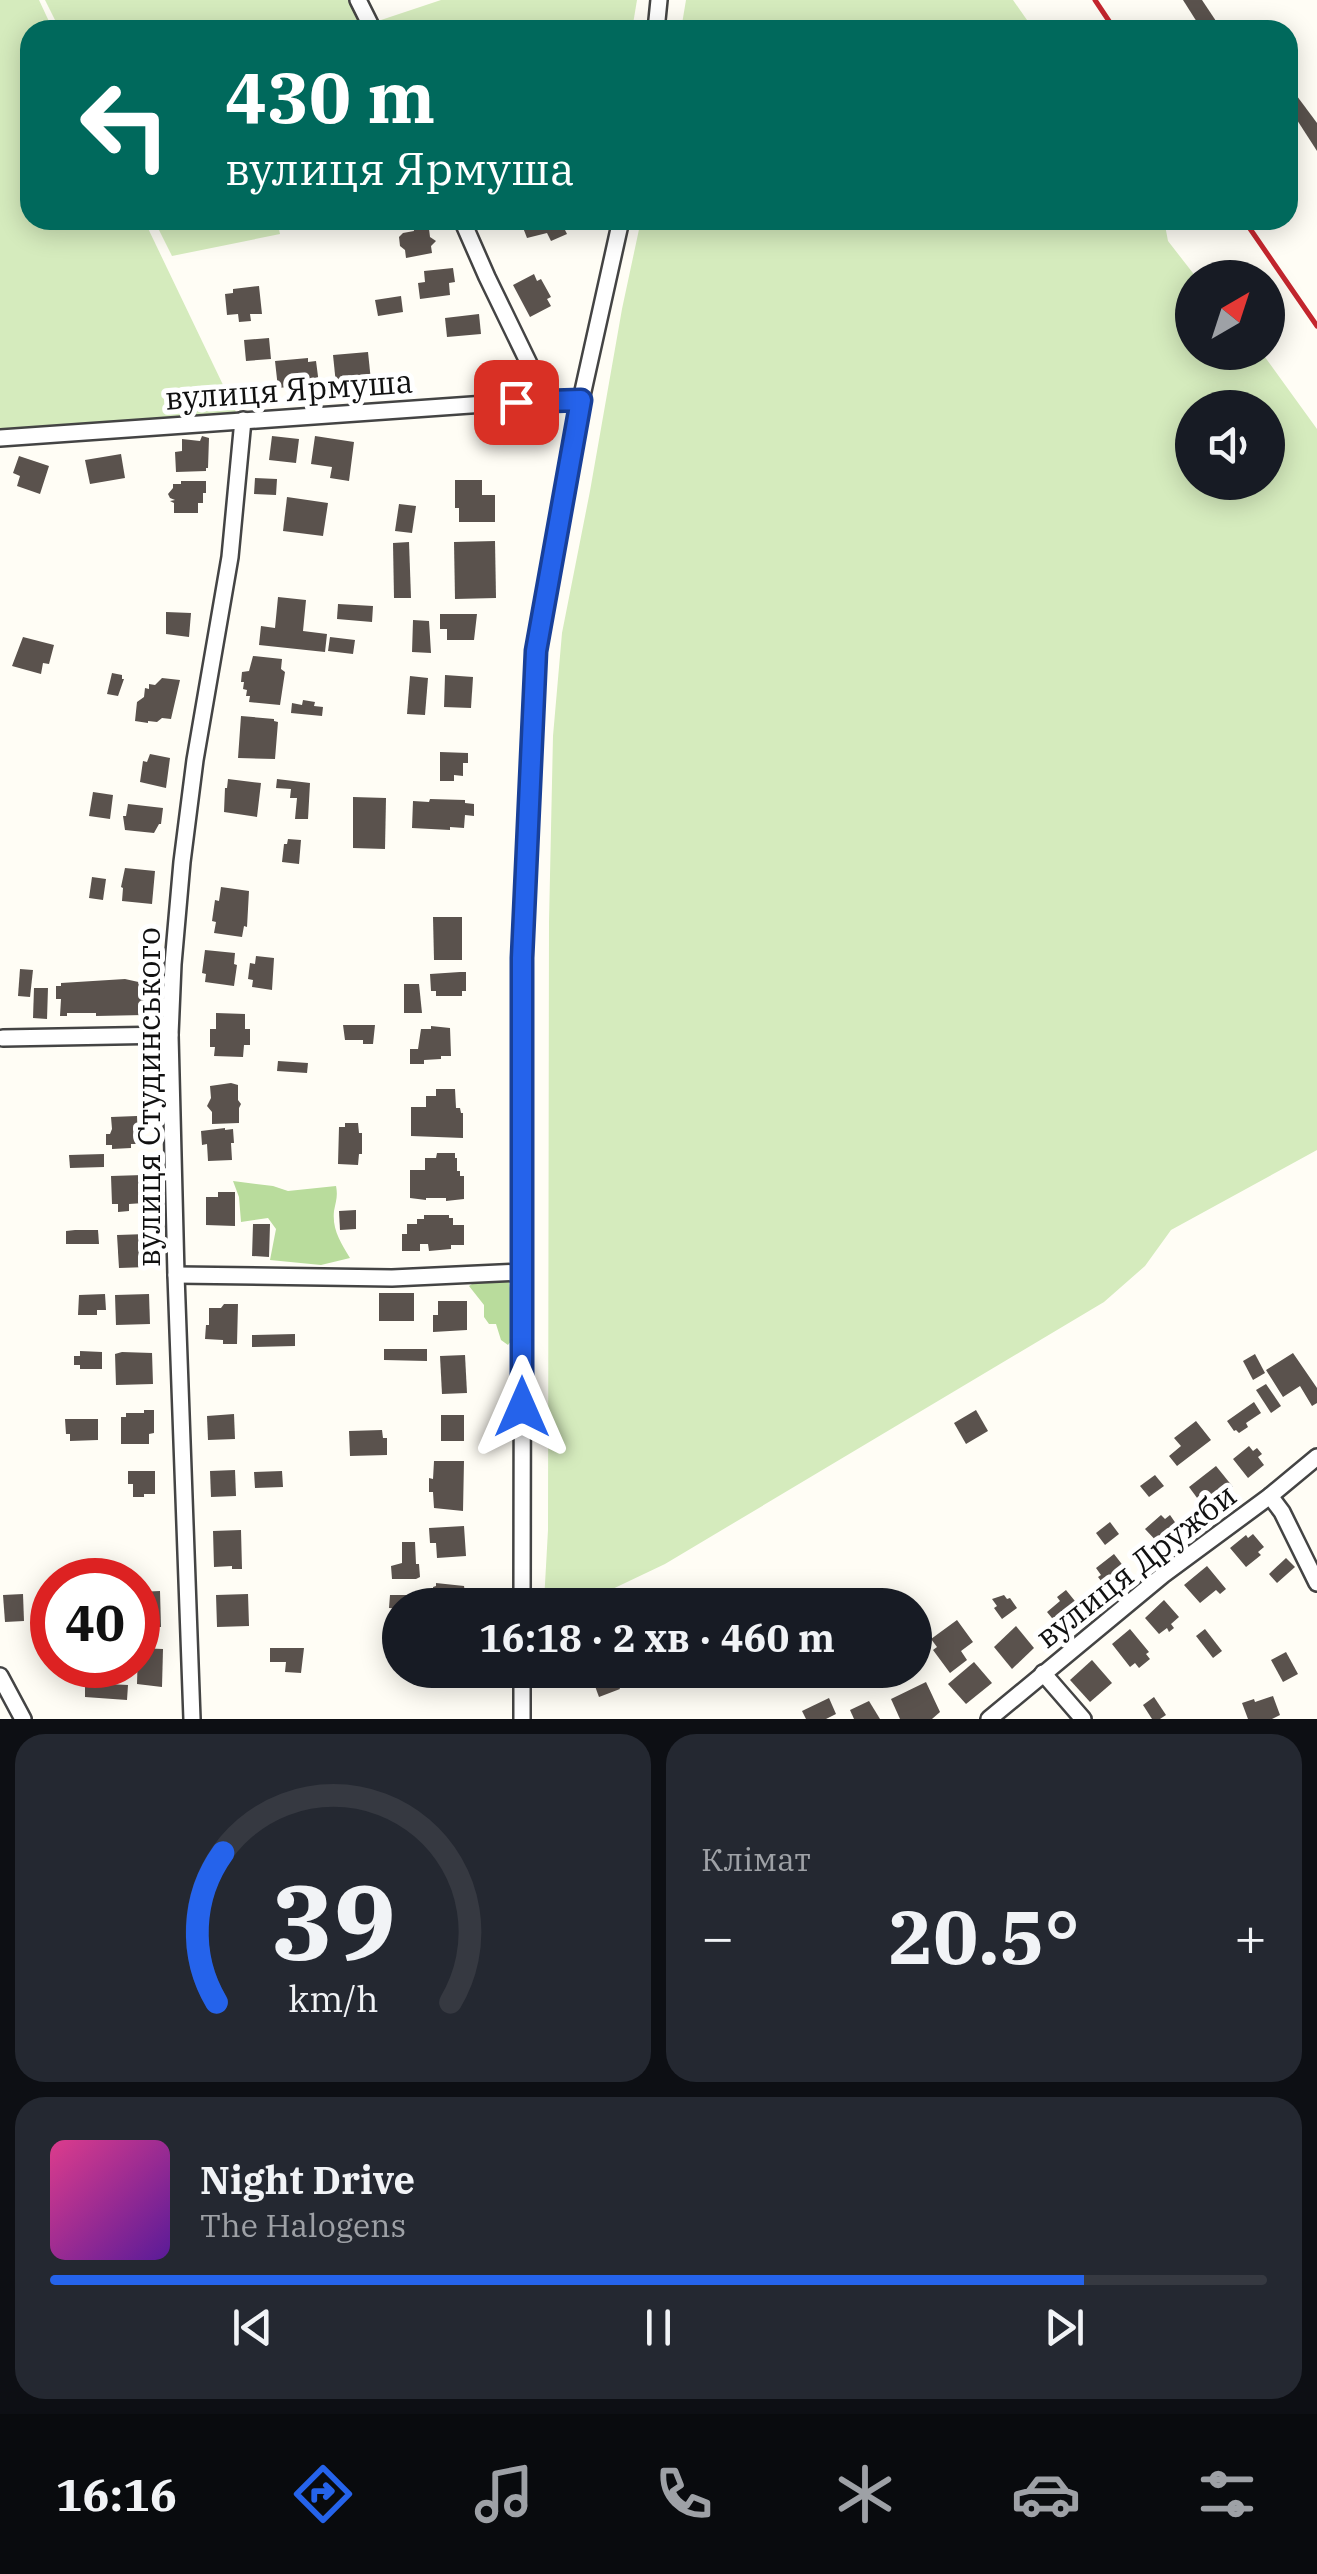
<!DOCTYPE html>
<html lang="uk">
<head>
<meta charset="utf-8">
<style>
	body { margin:0; font-family:"IBM Plex Serif",serif; background:#242831; color:#f1f3f6; height:100vh; display:flex; flex-direction:column; font-size:38px; white-space:nowrap }
	* { box-sizing:border-box; margin:0 }
	p { font-size:32px; color:#9ea1a6 }
	.icon { flex:none; width:55px; height:55px; fill:none; stroke:currentColor; stroke-width:2; stroke-linecap:round; stroke-linejoin:round }
	.map { position:relative; height:1719px; overflow:hidden }
	.drawer { display:flex; flex-direction:column; gap:15px; padding:15px; background:#0d0f14; flex:1 }
	.drawer>* { flex:none }
	.guide { position:absolute; left:20px; top:20px; width:1278px; height:210px; border-radius:30px; box-shadow:0 5px 25px #0003; background:#00695c; color:#fff; overflow:hidden }
	.needle { width:65px; rotate:39deg }
	.tools { position:absolute; left:1175px; top:260px; display:grid; gap:20px }
	.tools a { display:grid; place-items:center; width:110px; height:110px; border-radius:50%; background:#171b24; box-shadow:0 5px 25px #0003; font-size:50px }
	.speed { position:absolute; left:30px; top:1558px; display:flex; gap:20px; font-size:50px; font-weight:700; text-align:center }
	.speed>* { display:grid; place-content:center; width:130px; height:130px; border-radius:50%; background:#171b24; box-shadow:0 5px 25px #0003; line-height:1 }
	.speed .limit { border:15px solid #d22; background:#fff; color:#111 }
	.pin { position:absolute; display:grid; place-items:center; width:85px; height:85px; color:#fff; margin:-42px; border-radius:20px; box-shadow:0 5px 15px #0006 }
	.me { position:absolute; width:110px; margin:-55px; rotate:0deg; stroke-linejoin:round; filter:drop-shadow(0 0 8px #0008) }
	.turn { display:flex; align-items:center; gap:35px; height:210px; padding:0 40px; font-size:45px }
	.turn .icon { width:130px; height:130px; stroke-width:2.5 }
	.turn b { display:block; font-size:70px; line-height:85px }
	.big { font-size:75px; font-weight:700; line-height:1.1 }
	.drawer .tile { flex:1; display:flex; flex-direction:column; justify-content:center; gap:15px; min-width:0; padding:0 35px; border-radius:30px; background:#242831 }
	.drawer .dial { align-items:center; gap:0 }
	.dial svg { height:260px; overflow:visible; fill:none; stroke:#363941; stroke-width:7; stroke-linecap:round; text-anchor:middle }
	.dial text { fill:#f1f3f6; stroke:none }
	.song { display:flex; align-items:center; gap:30px }
	.cover { width:120px; height:120px; border-radius:15px; background:linear-gradient(135deg,hsl(330 70% 55%),hsl(270 70% 35%)) }
	.played { height:10px; border-radius:5px; background:linear-gradient(90deg,#2563eb 85%,#363941 85%) }
	.keys { display:flex; justify-content:space-around; direction:ltr }
	.heat { display:flex; justify-content:space-between; align-items:center; font-size:55px; direction:ltr }
	.drawer .tiles { flex:1; display:grid; gap:15px; grid-template-columns:1fr 1fr }
	.tile:last-child { grid-column:span 2 }
	.trip { position:absolute; left:382px; top:1588px; width:550px; height:100px; border-radius:50px; background:#171b24; box-shadow:0 5px 25px #0003; font-weight:700; line-height:100px; text-align:center }
	.menu { display:flex; height:160px; justify-content:space-around; align-items:center; background:#090b0e; color:#9ea1a6 }
	.menu .icon { width:70px; height:70px }
	.menu .current { color:#2563eb }
	.menu b { font-size:45px; color:#f1f3f6 }
	.map>svg:first-child { display:block }
</style>
</head>
<body>
<div class="map">
<svg width="1317" height="1719" viewBox="0 0 1317 1719">
	<rect width="100%" height="100%" fill="#fffdf5"/>
	<!-- green -->
	<g fill="#d5ebbd" fill-rule="evenodd">
		<polygon points="0,0 39,0 53,30 30,30 30,220 144,220 236,412 0,433"/>
		<polygon points="45,0 358,0 372,30 60,30"/>
		<polygon points="441,0 637,0 632,30 379,30 375,22"/>
		<polygon points="686,0 1013,0 1034,30 681,30"/>
		<polygon points="154,220 277,220 280,234 172,256"/>
		<path d="M641 220H1164L1168 241 1196 277 1192 278V352L1262 353 1317 429V1150L1171 1230 1145 1266 1104 1302 665 1564 604 1593 544 1602 548 1530 549 922 553 736 562 633 590 491 622 309ZM1192 408H1268V482H1192Z"/>
	</g>
	<!-- forest -->
	<g fill="#b9dc9c">
		<path d="M233 1181 273 1186 288 1191 336 1186C338 1196 336 1201 334 1211 332 1230 341 1243 350 1258L321 1265 270 1260 276 1229 268 1218 241 1222 239 1197Z"/>
		<path d="M503 1277 508 1279C511 1285 515 1333 513 1339 512 1341 509 1343 508 1345L501 1340 496 1324H489L484 1317V1305L469 1286C476 1280 492 1280 503 1277Z"/>
	</g>
	<!-- building -->
	<g fill="#5a524d">
		<polygon points="1183,0 1202,0 1222,30 1202,30"/>
		<polygon points="1288,84 1317,123 1317,151 1288,106"/>
		<polygon points="530,220 564,220 568,228 565,230 567,234 551,241 547,233 527,238 522,225"/>
		<polygon points="428,221 430,237 436,241 431,246 432,253 406,258 405,250 400,246 399,237 403,233 414,231 413,223"/>
		<polygon points="453,268 455,282 449,283 450,295 420,299 418,283 425,282 424,271"/>
		<polygon points="534,274 537,281 541,279 551,297 547,299 551,306 530,317 513,285"/>
		<polygon points="259,286 262,314 250,314 251,321 239,322 238,314 227,315 225,294 233,293 233,289"/>
		<polygon points="401,296 403,312 378,316 375,300"/>
		<polygon points="479,314 481,334 447,337 445,318"/>
		<polygon points="269,338 271,359 246,361 244,340"/>
		<polygon points="368,352 371,381 336,384 333,355"/>
		<polygon points="308,358 308,362 316,361 319,384 278,388 275,361"/>
		<polygon points="493,419 520,423 517,441 490,437"/>
		<polygon points="202,436 209,438 208,468 206,468 206,471 176,472 175,452 182,451 182,439 200,441"/>
		<polygon points="272,436 299,439 296,463 269,460"/>
		<polygon points="315,436 354,442 349,481 330,478 332,467 311,464"/>
		<polygon points="121,454 125,478 90,484 85,460"/>
		<polygon points="19,456 49,466 40,494 17,486 20,476 13,473"/>
		<polygon points="255,478 277,479 276,495 254,494"/>
		<polygon points="455,480 482,480 482,495 495,495 495,522 459,522 459,508 455,508"/>
		<polygon points="181,481 206,481 206,493 203,493 203,503 198,503 198,513 174,513 174,503 170,501 175,500 170,498 168,494 173,488 173,484 181,484"/>
		<polygon points="287,497 328,503 323,536 283,531"/>
		<polygon points="399,504 416,506 412,533 395,531"/>
		<polygon points="495,541 496,598 455,599 454,542"/>
		<polygon points="409,542 411,598 394,598 393,543"/>
		<polygon points="278,597 306,600 303,631 327,634 325,652 259,645 261,626 275,628"/>
		<polygon points="338,604 373,606 372,622 337,619"/>
		<polygon points="166,612 191,613 189,637 166,634"/>
		<polygon points="440,614 477,614 474,640 447,640 447,629 440,629"/>
		<polygon points="413,620 429,621 431,653 412,652"/>
		<polygon points="23,637 54,645 49,664 43,663 41,674 12,666"/>
		<polygon points="330,637 355,640 353,654 328,651"/>
		<polygon points="253,656 282,659 281,669 285,672 280,705 249,702 250,696 246,696 247,690 243,689 244,682 241,682 242,672 249,671"/>
		<polygon points="112,673 122,675 122,679 124,679 118,696 107,694"/>
		<polygon points="445,675 473,677 471,708 444,707"/>
		<polygon points="410,676 428,678 425,715 407,714"/>
		<polygon points="162,678 180,680 171,719 162,718 157,722 148,721 148,723 135,721 137,702 144,697 145,688 149,689 149,684 155,685"/>
		<polygon points="303,700 315,702 314,706 323,707 322,716 291,713 292,703 302,705"/>
		<polygon points="241,716 274,719 274,721 278,722 275,759 238,758"/>
		<polygon points="440,752 468,753 468,763 463,763 463,776 454,775 454,781 440,781"/>
		<polygon points="150,754 170,758 166,788 140,782 143,761 147,762"/>
		<polygon points="228,779 261,783 257,817 224,812 225,788 227,788"/>
		<polygon points="277,779 310,783 308,819 295,819 297,798 290,798 291,789 276,788"/>
		<polygon points="93,792 113,795 110,819 89,816"/>
		<polygon points="353,797 386,798 385,849 353,848"/>
		<polygon points="430,799 465,800 465,803 474,804 474,816 465,815 464,828 450,827 450,830 412,828 413,801 429,802"/>
		<polygon points="128,804 163,808 161,824 159,824 154,833 125,830 123,816 126,816"/>
		<polygon points="288,839 301,840 299,864 282,862 284,844 287,844"/>
		<polygon points="125,868 155,871 152,904 122,901 123,888 121,887"/>
		<polygon points="92,877 106,879 103,900 89,898"/>
		<polygon points="221,887 249,891 247,927 244,926 242,937 214,933 216,922 212,921 215,900 219,901"/>
		<polygon points="433,917 462,917 462,960 434,960"/>
		<polygon points="205,950 235,953 234,964 237,965 234,986 205,982 206,974 202,973"/>
		<polygon points="256,956 274,958 272,990 252,987 253,980 248,979 250,963 255,964"/>
		<polygon points="20,969 33,970 30,997 18,996"/>
		<polygon points="460,972 466,972 466,991 462,991 462,996 436,996 436,991 431,991 430,974"/>
		<polygon points="125,979 143,983 144,1015 96,1016 96,1013 67,1013 67,1016 60,1016 61,999 56,999 56,986 61,986 61,983"/>
		<polygon points="404,984 419,984 422,1013 404,1013"/>
		<polygon points="34,988 48,988 47,1019 33,1018"/>
		<polygon points="216,1013 245,1014 245,1029 250,1029 250,1045 244,1045 243,1057 214,1056 215,1047 210,1047 210,1029 216,1029"/>
		<polygon points="343,1025 375,1025 373,1044 363,1044 363,1040 345,1040"/>
		<polygon points="431,1026 450,1028 451,1056 441,1056 441,1059 424,1060 424,1064 410,1064 410,1049 418,1049 421,1029 431,1029"/>
		<polygon points="278,1061 308,1063 307,1073 277,1071"/>
		<polygon points="231,1083 238,1085 238,1100 241,1104 239,1108 239,1123 212,1124 212,1112 207,1106 211,1098 210,1086"/>
		<polygon points="436,1089 455,1089 456,1108 460,1108 461,1113 463,1113 463,1138 411,1136 411,1107 426,1107 426,1096 436,1096"/>
		<polygon points="137,1116 138,1144 131,1144 131,1148 112,1149 112,1145 106,1145 106,1134 110,1134 112,1129 111,1117"/>
		<polygon points="345,1123 358,1123 359,1133 362,1133 362,1154 359,1154 358,1165 338,1164 339,1127 345,1127"/>
		<polygon points="225,1128 225,1130 233,1129 234,1143 231,1143 232,1160 208,1161 207,1144 202,1145 201,1131"/>
		<polygon points="437,1153 455,1153 455,1158 457,1158 457,1171 460,1171 460,1176 464,1176 464,1199 446,1201 446,1198 426,1198 426,1200 410,1198 410,1170 425,1170 425,1158 436,1158"/>
		<polygon points="104,1154 104,1167 70,1168 69,1155"/>
		<polygon points="143,1175 144,1203 129,1204 129,1211 118,1212 118,1204 112,1204 111,1176"/>
		<polygon points="218,1192 235,1192 235,1226 206,1225 206,1197 218,1197"/>
		<polygon points="356,1210 356,1229 340,1230 339,1211"/>
		<polygon points="424,1215 449,1215 449,1218 453,1218 453,1225 464,1225 464,1245 451,1245 451,1249 429,1251 428,1244 420,1244 420,1251 402,1251 402,1234 407,1234 407,1224 417,1224 417,1219 424,1219"/>
		<polygon points="253,1224 270,1224 269,1257 252,1256"/>
		<polygon points="75,1230 98,1230 99,1244 66,1244 66,1231"/>
		<polygon points="147,1234 148,1267 119,1268 117,1235"/>
		<rect x="379" y="1293" width="35" height="28"/>
		<polygon points="105,1294 106,1310 97,1310 97,1315 78,1315 79,1295"/>
		<polygon points="149,1294 150,1324 116,1325 115,1295"/>
		<polygon points="438,1301 467,1301 467,1330 433,1332 433,1315 438,1315"/>
		<polygon points="224,1304 238,1304 237,1344 223,1344 223,1340 205,1339 206,1325 209,1325 209,1308 221,1308"/>
		<polygon points="295,1334 295,1346 252,1347 252,1335"/>
		<polygon points="384,1349 427,1349 427,1361 384,1360"/>
		<polygon points="80,1351 102,1352 102,1369 80,1369 80,1365 74,1365 74,1356 80,1356"/>
		<polygon points="122,1352 152,1353 153,1384 116,1385 115,1354"/>
		<polygon points="1293,1353 1317,1388 1317,1403 1312,1406 1300,1386 1283,1397 1266,1370"/>
		<polygon points="1255,1354 1265,1373 1253,1380 1243,1361"/>
		<polygon points="465,1355 467,1393 442,1394 440,1356"/>
		<polygon points="1266,1384 1281,1406 1271,1413 1256,1390"/>
		<polygon points="1254,1402 1261,1413 1246,1423 1248,1427 1239,1433 1236,1430 1234,1431 1227,1421"/>
		<polygon points="144,1410 154,1410 154,1433 149,1434 149,1444 121,1444 121,1417 126,1417 126,1413 144,1413"/>
		<polygon points="976,1410 988,1431 966,1444 954,1423"/>
		<polygon points="234,1414 235,1439 208,1440 207,1416"/>
		<rect x="441" y="1415" width="23" height="26"/>
		<polygon points="65,1419 98,1419 98,1440 70,1441 70,1434 66,1434"/>
		<polygon points="1196,1421 1211,1440 1177,1466 1169,1456 1181,1446 1174,1438"/>
		<polygon points="382,1430 383,1438 387,1438 387,1455 350,1456 349,1431"/>
		<polygon points="1249,1446 1253,1451 1257,1448 1262,1454 1258,1457 1264,1465 1248,1478 1233,1459"/>
		<polygon points="434,1461 464,1461 463,1511 434,1508 433,1492 429,1492 429,1478 433,1479"/>
		<polygon points="1216,1466 1233,1487 1206,1510 1189,1487"/>
		<polygon points="235,1470 236,1496 211,1497 210,1471"/>
		<polygon points="128,1471 155,1471 155,1494 144,1494 144,1497 133,1497 133,1484 128,1484"/>
		<polygon points="282,1471 283,1487 255,1488 254,1472"/>
		<polygon points="1155,1475 1164,1486 1149,1497 1140,1486"/>
		<polygon points="1161,1515 1165,1519 1170,1515 1179,1528 1176,1531 1178,1533 1162,1547 1145,1529"/>
		<polygon points="1110,1522 1119,1534 1105,1545 1096,1533"/>
		<polygon points="464,1526 466,1556 437,1558 436,1543 430,1543 429,1528"/>
		<polygon points="241,1530 242,1569 232,1569 232,1566 214,1567 213,1531"/>
		<polygon points="1253,1534 1264,1547 1258,1552 1261,1555 1246,1567 1230,1548 1246,1535 1248,1538"/>
		<polygon points="402,1542 415,1542 416,1564 419,1564 420,1577 416,1579 392,1579 391,1566 402,1563"/>
		<polygon points="1114,1554 1128,1572 1108,1590 1098,1577 1101,1575 1096,1568"/>
		<polygon points="1286,1558 1295,1567 1277,1583 1269,1574"/>
		<polygon points="1207,1566 1226,1589 1220,1594 1216,1590 1200,1603 1184,1585"/>
		<polygon points="436,1583 464,1586 467,1605 434,1605 433,1587 436,1586"/>
		<polygon points="1066,1590 1083,1611 1061,1629 1047,1612 1060,1601 1057,1597"/>
		<polygon points="160,1591 161,1627 138,1627 138,1592"/>
		<polygon points="23,1594 24,1621 5,1622 3,1595"/>
		<polygon points="248,1594 249,1626 217,1627 216,1595"/>
		<polygon points="390,1595 417,1595 417,1605 400,1605 400,1609 389,1608"/>
		<polygon points="1004,1595 1007,1599 1010,1598 1017,1608 1002,1619 994,1608 997,1606 992,1599"/>
		<polygon points="1164,1600 1179,1617 1171,1624 1174,1628 1169,1632 1167,1628 1159,1634 1145,1618"/>
		<polygon points="957,1620 973,1642 961,1651 967,1660 950,1673 933,1650 937,1647 931,1639"/>
		<polygon points="1016,1626 1034,1648 1012,1669 994,1647"/>
		<polygon points="1130,1629 1149,1652 1146,1654 1150,1659 1139,1668 1135,1663 1130,1667 1112,1644"/>
		<polygon points="1205,1629 1222,1651 1213,1658 1196,1636"/>
		<polygon points="138,1648 163,1649 162,1687 137,1684"/>
		<polygon points="270,1648 304,1648 301,1673 285,1672 286,1662 270,1662"/>
		<polygon points="1286,1652 1298,1674 1283,1682 1271,1660"/>
		<polygon points="1092,1660 1112,1683 1090,1702 1070,1680"/>
		<polygon points="974,1662 992,1683 966,1704 948,1684"/>
		<polygon points="434,1670 464,1670 465,1682 435,1683"/>
		<polygon points="589,1670 612,1670 620,1689 599,1697"/>
		<polygon points="926,1682 940,1712 932,1719 900,1719 891,1699"/>
		<polygon points="88,1683 128,1685 127,1700 85,1697 85,1686 88,1686"/>
		<polygon points="1273,1696 1280,1715 1272,1719 1248,1719 1242,1703 1254,1699 1255,1702"/>
		<polygon points="1154,1697 1166,1715 1160,1719 1152,1719 1143,1705"/>
		<polygon points="829,1698 836,1714 826,1719 806,1719 802,1711"/>
		<polygon points="869,1701 880,1719 854,1719 850,1710"/>
	</g>
	<g fill="none" stroke-linecap="round" stroke-linejoin="round">
		<!-- minor casing -->
		<g stroke="#444" stroke-width="20">
			<g id="minor">
				<polyline points="358,0 373,30"/>
				<polyline points="656,30 659,0"/>
				<polyline points="462,220 487,277 535,376 543,391 556,399"/>
				<polyline points="0,438 556,399 581,400"/>
				<polyline points="3,1038 170,1035"/>
				<polyline points="176,1275 392,1278 523,1272"/>
				<polyline points="1270,1496 1282,1512 1317,1583"/>
				<polyline points="522,1605 523,958 535,651 581,400 621,220"/>
				<polyline points="522,1670 522,1719"/>
				<polyline points="1043,1673 1083,1719"/>
				<polyline points="0,1676 23,1719"/>
				<polyline points="192,1719 176,1275 170,1035 173,964 182,862 195,760 230,557 243,420"/>
				<polyline points="989,1719 1163,1575 1270,1496 1317,1457"/>
			</g>
		</g>
		<!-- minor -->
		<use href="#minor" stroke="#fff" stroke-width="15"/>
		<!-- rail -->
		<g stroke="#c4262e" stroke-width="5">
			<polyline points="1095,0 1115,30"/>
			<polyline points="1244,220 1317,326"/>
		</g>
	</g>
	<g fill="none" stroke-linecap="round" stroke-linejoin="round">
		<!-- route casing -->
		<g stroke="#184099" stroke-width="25">
			<polyline id="route" points="516,402 581,400 536,651 522,958 522,1407"/>
		</g>
		<!-- route -->
		<use href="#route" stroke="#2563eb" stroke-width="18"/>
	</g>
	<g text-anchor="middle" stroke-width="10" stroke-linejoin="round" paint-order="stroke">
		<!-- street labels -->
		<g font-size="32" fill="#111" stroke="#fff">
			<text transform="translate(289 390) rotate(-4)" y="11">вулиця Ярмуша</text>
			<text transform="translate(149 1097) rotate(-90)" y="11">вулиця Студинського</text>
			<text transform="translate(1136 1566) rotate(-38)" y="11">вулиця Дружби</text>
		</g>
	</g>
</svg>
<div class="tools">
<a><svg class="needle" viewBox="-14 -14 28 28"><path d="M0-13l5 13h-10z" fill="#e53935"/><path d="M0 13l5-13h-10z" fill="#9ea1a6"/></svg></a>
<a><svg class="icon" aria-label="sound" viewBox="0 0 24 24"><path d="M4 9h4l5-4v14l-5-4H4zM17 9q2 3 0 6"/></svg></a>
</div>
<div class="speed"><div class="limit">40</div></div>
<div class="pin" style="left:516px;top:402px;background:#d93025"><svg class="icon" aria-label="arrive" viewBox="0 0 24 24"><path d="M6 21V4h12l-3 4 3 4H6"/></svg></div>
<svg class="me" style="left:522px;top:1407px" viewBox="-20 -20 40 40"><path d="M0-17L14 15 0 8-14 15z" fill="#2563eb" stroke="#fff" stroke-width="4"/></svg>
<div class="trip">16:18 · 2 хв · 460 m</div>
<div class="guide">
<div class="turn"><svg class="icon" aria-label="left" viewBox="0 0 24 24"><path d="M17 20v-9H6M10 6l-5 5 5 5"/></svg><div><b>430 m</b>вулиця Ярмуша</div></div>
</div>
</div>
<section class="drawer">
<div class="tiles">
<div class="tile dial"><svg viewBox="0 0 100 80">
<path d="M14 69A42 42 0 1 1 86 69"/>
<path d="M14 69A42 42 0 0 1 16 23" stroke="#2563eb"/>
<text x="50" y="56" font-size="32" font-weight="700">39</text>
<text x="50" y="72" font-size="11">km/h</text>
</svg></div>
<div class="tile"><p>Клімат</p>
<div class="heat"><a>−</a><b class="big">20.5°</b><a>+</a></div>
</div>
<div class="tile">
<div class="song"><i class="cover"></i><div><b>Night Drive</b><p>The Halogens</p></div></div>
<div class="played"></div>
<div class="keys"><svg class="icon" aria-label="previous" viewBox="0 0 24 24"><path d="M18 5L8 12l10 7zM5 5v14"/></svg><svg class="icon" aria-label="pause" viewBox="0 0 24 24"><path d="M8 5v14M16 5v14"/></svg><svg class="icon" aria-label="next" viewBox="0 0 24 24"><path d="M6 5l10 7-10 7zM19 5v14"/></svg></div>
</div>
</div>
</section>
<nav class="menu">
<b>16:16</b>
<svg class="icon current" aria-label="directions" viewBox="0 0 24 24"><path d="M12 3l9 9-9 9-9-9zM9 14v-3h6M13 9l2 2-2 2"/></svg>
<svg class="icon" aria-label="music" viewBox="0 0 24 24"><path d="M9 18V5l10-2v13"/><circle cx="6" cy="18" r="3"/><circle cx="16" cy="16" r="3"/></svg>
<svg class="icon" aria-label="phone" viewBox="0 0 24 24"><path d="M5 4h4l2 5-3 2q2 4 5 5l2-3 5 2v4C11 20 4 13 5 4z"/></svg>
<svg class="icon" aria-label="climate" viewBox="0 0 24 24"><path d="M12 3v18M4 7l16 10M4 17L20 7"/></svg>
<svg class="icon" aria-label="car" viewBox="0 0 24 24"><path d="M5 17H2v-5l4-1 3-4h7l3 4 3 1v5h-3M9 17h6M6 11h13"/><circle cx="7" cy="17" r="2"/><circle cx="17" cy="17" r="2"/></svg>
<svg class="icon" aria-label="filters" viewBox="0 0 24 24"><path d="M4 7h16M4 17h16"/><circle cx="9" cy="7" r="2"/><circle cx="15" cy="17" r="2"/></svg>
</nav>
</body>
</html>
